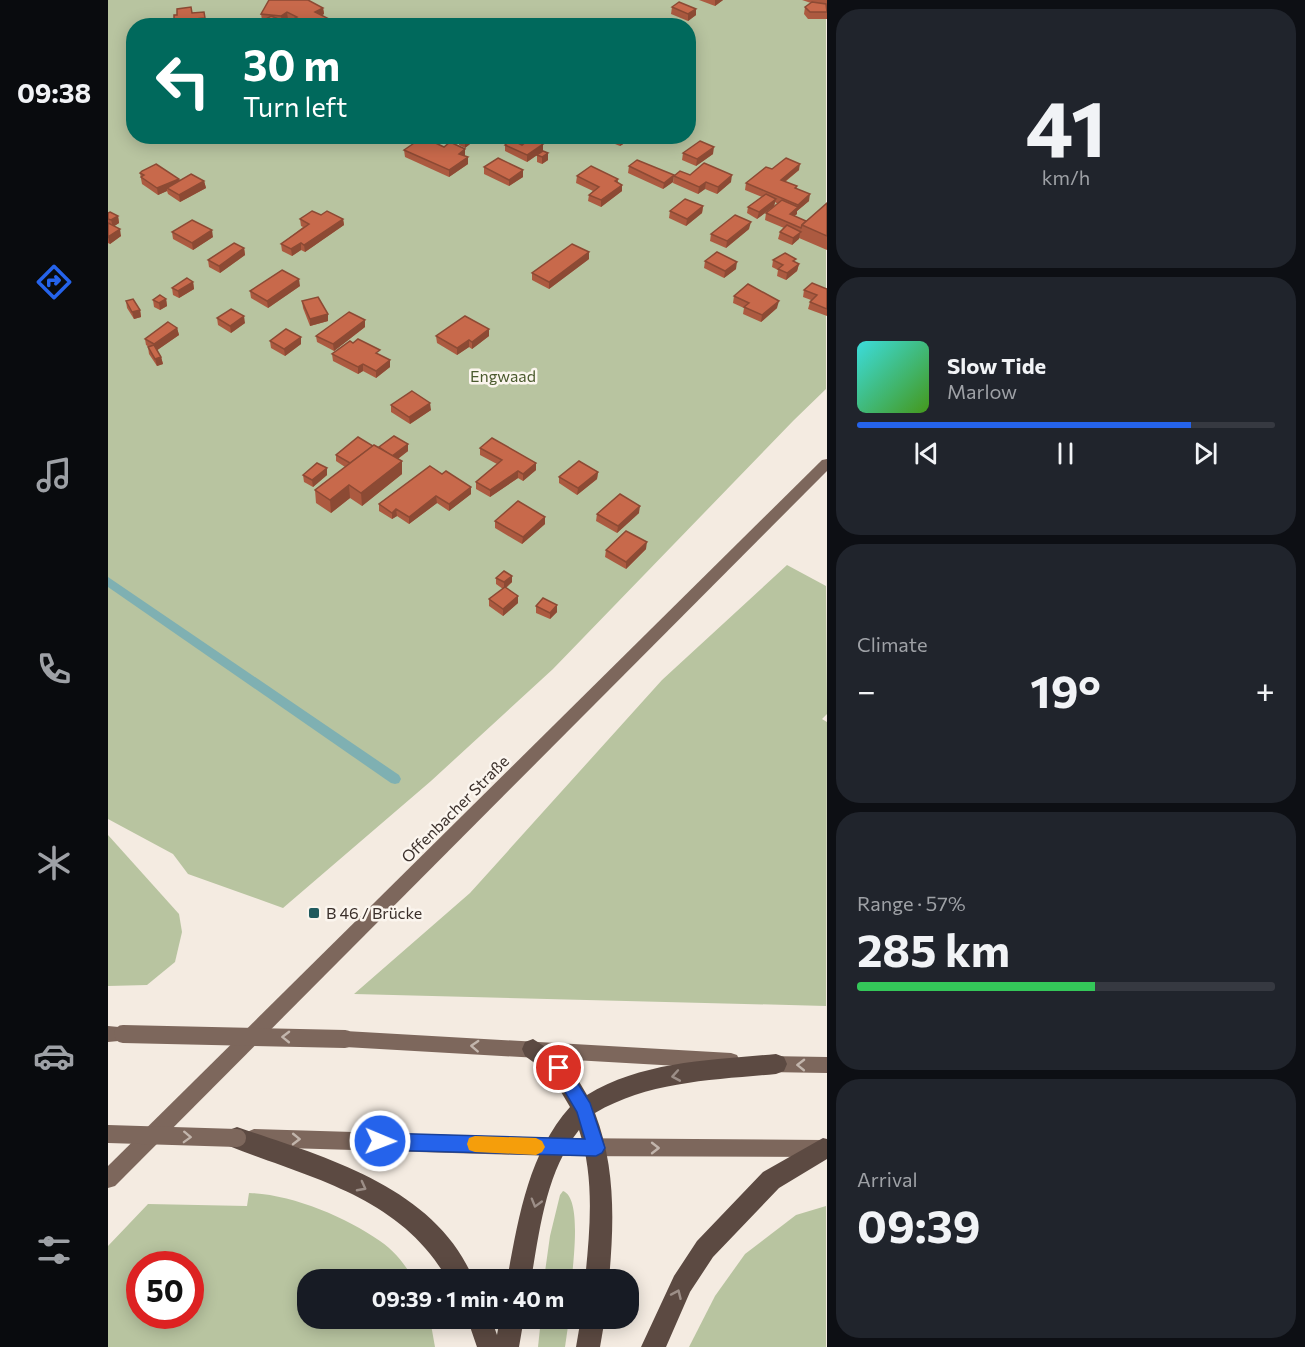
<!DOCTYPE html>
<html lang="en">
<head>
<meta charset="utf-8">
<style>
	body { margin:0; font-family:Commissioner,sans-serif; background:#20242c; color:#f1f3f6; height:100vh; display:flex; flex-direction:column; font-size:22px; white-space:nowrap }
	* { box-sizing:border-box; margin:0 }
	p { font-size:20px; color:#9ea1a6 }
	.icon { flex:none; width:33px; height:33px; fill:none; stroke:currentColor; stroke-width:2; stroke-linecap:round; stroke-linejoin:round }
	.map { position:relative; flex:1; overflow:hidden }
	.details { display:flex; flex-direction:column; gap:9px; padding:9px; background:#0d0f14; width:478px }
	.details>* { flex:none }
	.hud { position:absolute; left:18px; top:18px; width:570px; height:126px; border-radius:24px; box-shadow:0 3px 15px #0003; background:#00695c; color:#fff; overflow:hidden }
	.speed { position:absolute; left:18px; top:1251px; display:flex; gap:12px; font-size:30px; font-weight:700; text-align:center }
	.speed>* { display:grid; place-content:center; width:78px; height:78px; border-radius:50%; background:#171b24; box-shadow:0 3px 15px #0003; line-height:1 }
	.speed .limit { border:9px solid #d22; background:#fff; color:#111 }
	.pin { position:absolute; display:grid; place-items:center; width:51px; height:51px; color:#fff; margin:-26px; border:3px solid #fff; border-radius:50%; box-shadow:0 2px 6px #0007 }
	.me { position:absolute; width:66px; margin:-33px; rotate:91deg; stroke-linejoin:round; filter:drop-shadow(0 0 4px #0008) }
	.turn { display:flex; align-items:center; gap:21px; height:126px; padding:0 18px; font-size:27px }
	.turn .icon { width:78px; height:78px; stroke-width:2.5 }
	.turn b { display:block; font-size:42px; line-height:51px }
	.big { font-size:45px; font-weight:700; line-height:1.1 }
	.details .tile { flex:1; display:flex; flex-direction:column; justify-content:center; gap:9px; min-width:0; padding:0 21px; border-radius:24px; background:#20242c }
	.details .dial { align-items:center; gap:0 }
	.dial b { font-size:78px; line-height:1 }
	.song { display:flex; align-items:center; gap:18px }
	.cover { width:72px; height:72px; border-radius:9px; background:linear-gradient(135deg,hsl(180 70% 55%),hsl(100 70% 35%)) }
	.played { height:6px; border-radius:3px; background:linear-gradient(90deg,#2563eb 80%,#363941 80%) }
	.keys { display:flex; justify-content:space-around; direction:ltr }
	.heat { display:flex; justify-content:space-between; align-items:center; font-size:33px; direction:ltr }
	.charge { height:9px; border-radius:4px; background:linear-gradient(90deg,#34c759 57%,#363941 0) }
	.trip { position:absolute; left:189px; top:1269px; width:342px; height:60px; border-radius:24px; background:#171b24; box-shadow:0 3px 15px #0003; font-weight:700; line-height:60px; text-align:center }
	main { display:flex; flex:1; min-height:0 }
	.dock { display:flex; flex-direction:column; width:108px; justify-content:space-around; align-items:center; background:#090b0e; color:#9ea1a6 }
	.dock .icon { width:42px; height:42px }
	.dock .on { color:#2563eb }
	.dock b { font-size:27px; color:#f1f3f6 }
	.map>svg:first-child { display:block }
</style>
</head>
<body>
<main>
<nav class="dock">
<b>09:38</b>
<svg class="icon on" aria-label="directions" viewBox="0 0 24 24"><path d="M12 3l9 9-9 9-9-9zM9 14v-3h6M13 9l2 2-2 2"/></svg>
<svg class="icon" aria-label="music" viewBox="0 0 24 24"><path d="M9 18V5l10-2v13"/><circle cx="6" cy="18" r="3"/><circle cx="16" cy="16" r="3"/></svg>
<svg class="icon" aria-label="phone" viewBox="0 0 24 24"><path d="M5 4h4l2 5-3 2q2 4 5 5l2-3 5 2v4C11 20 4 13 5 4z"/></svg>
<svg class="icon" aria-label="climate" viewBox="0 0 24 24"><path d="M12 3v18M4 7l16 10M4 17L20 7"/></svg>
<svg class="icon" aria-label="car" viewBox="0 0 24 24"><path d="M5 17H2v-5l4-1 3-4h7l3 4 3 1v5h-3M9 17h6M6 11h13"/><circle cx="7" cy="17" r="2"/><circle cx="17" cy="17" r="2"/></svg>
<svg class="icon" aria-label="filters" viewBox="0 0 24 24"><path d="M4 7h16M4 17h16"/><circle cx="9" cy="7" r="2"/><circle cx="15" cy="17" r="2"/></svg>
</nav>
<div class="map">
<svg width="719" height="1347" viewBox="0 0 719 1347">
	<rect width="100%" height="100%" fill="#f4ebe1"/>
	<!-- green -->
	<g fill="#b8c4a0" fill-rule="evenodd">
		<path d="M0 0H718V389L686 420 445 669 323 781 175 908 80 874 65 854 0 819ZM26 26H580V136H26Z"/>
		<polygon points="679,565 718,586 719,714 714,719 719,722 718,1006 246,994 362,893 554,680"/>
		<polygon points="0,835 71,914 74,932 67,962 39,985 0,986"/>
		<path d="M455 1191C474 1198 465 1261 464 1279H436L442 1236 452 1195Z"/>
		<path d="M141 1193C183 1194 238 1217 272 1241 287 1251 297 1265 306 1279L200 1280V1318L322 1319 327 1347H0V1246L40 1204 139 1206ZM32 1264H82V1316H32Z"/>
		<polygon points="718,1206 718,1347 581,1347 607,1296 637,1254 688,1215"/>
		<polygon points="433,1319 461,1319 457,1347 430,1347"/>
	</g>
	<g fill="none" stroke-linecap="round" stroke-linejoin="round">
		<!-- stream -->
		<polygon fill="#7fb0b2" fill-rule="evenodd" points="0,577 291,775 293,779 291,783 287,784 283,783 0,587"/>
		<!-- major -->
		<g fill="#7d675c" fill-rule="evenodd">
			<polygon points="719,459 719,471 7,1186 0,1188 0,1166 714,460"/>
			<polygon points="0,1026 21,1028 24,1034 21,1040 0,1042"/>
			<polygon points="237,1031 623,1053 629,1055 632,1061 629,1067 623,1069 237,1047 231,1045 228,1039 231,1033"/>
			<polygon points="659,1056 719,1057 719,1073 659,1072 653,1070 650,1064 653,1058"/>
			<polygon points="146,1129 446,1138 716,1140 719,1141 719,1157 446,1156 146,1147 139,1144 137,1138 139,1132"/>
		</g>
		<!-- highway -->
		<g fill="#5c4a42" fill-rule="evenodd">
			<path d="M425 1039 459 1061 479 1095C535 1061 604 1060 668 1054L676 1057 679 1064 676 1071 668 1074C606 1080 542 1081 487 1113 508 1168 506 1223 501 1280H477C482 1230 487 1178 471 1130 438 1172 432 1228 423 1280H399C410 1220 420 1154 462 1107L443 1075 417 1056 414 1049 417 1042Z"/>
			<path d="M129 1127C216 1157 327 1186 366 1280H340C292 1196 204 1179 121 1146L118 1138 121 1130Z"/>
			<polygon points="715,1138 719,1139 719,1159 671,1188 605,1257 582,1292 558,1347 533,1347 566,1276 589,1241 655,1172"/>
			<polygon points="359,1318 383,1318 389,1335 392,1318 416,1318 411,1347 369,1347"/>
			<polygon points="473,1318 497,1318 492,1347 468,1347"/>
		</g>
		<!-- major-bridge -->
		<g stroke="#7d675c" stroke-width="18">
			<polyline points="15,1034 237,1039"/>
			<polyline points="0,1134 129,1138"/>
		</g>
	</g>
	<!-- wall -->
	<g fill="#ac5a40">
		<polygon points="591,0 615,0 607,6"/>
		<polygon points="694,0 719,0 719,19 700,19 696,14 697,7 703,3"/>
		<polygon points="564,7 588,15 580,21 563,14"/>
		<polygon points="215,8 216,14 214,15 221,19 222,25 223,26 184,26 184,21 180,19 174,23 168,22 168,26 154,26 153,22 156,21 154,20 153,14"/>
		<polygon points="96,12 98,25 67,26 66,15"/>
		<polygon points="432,136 448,136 447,140 443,143 432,138"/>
		<polygon points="502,136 520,136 520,141 512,146 502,142"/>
		<polygon points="362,137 362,144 357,148 351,145 351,138"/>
		<polygon points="397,145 414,145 435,151 419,162 397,151"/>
		<polygon points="336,147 357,156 360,164 341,177 297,157 296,150"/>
		<polygon points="440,153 440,160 434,164 429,162 429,155"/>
		<polygon points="575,153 605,154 588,166 574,160"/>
		<polygon points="521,166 566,175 565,182 555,189 520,173"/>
		<polygon points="376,167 415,170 415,177 401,186 376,174"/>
		<polygon points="664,169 691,170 677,182 689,186 688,189 701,201 689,211 689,214 686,216 698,221 719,203 719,250 691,238 684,245 670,239 672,232 676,228 657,220 658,213 670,204 667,202 666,206 649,219 639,213 640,207 654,197 637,190 638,183"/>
		<polygon points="32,173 71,180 96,181 98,188 72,202 60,194 59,191 50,195 34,184"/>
		<polygon points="582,175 623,182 609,194 597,189 590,194 565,183 566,176"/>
		<polygon points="469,176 510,179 510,183 514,185 514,191 493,207 480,201 481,195 485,191 468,183"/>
		<polygon points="595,206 594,213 578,226 561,218 562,211"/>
		<polygon points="0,213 10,216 11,223 6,226 13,236 2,244 0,243"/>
		<polygon points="213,215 235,219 236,225 197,252 193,250 184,256 174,251 173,244 195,227 193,226 192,219"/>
		<polygon points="641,229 618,248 602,241 603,234"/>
		<polygon points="64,232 105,237 85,250 65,239"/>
		<polygon points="136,248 137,255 112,273 101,267 100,260"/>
		<polygon points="481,259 441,289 424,280 424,273"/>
		<polygon points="665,260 687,262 691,264 689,271 678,280 669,276 670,270 664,267"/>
		<polygon points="597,261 628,269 616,278 596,268"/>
		<polygon points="85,282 86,289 71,298 65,295 64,288"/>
		<polygon points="192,286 160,308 143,298 142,291"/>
		<polygon points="719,289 719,316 700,309 702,302 703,300 695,297 696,290"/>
		<polygon points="626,296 669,308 653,322 635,314 636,308 625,303"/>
		<polygon points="58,299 59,306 52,310 46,307 45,300"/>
		<polygon points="18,301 32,310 33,317 26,319 19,308"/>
		<polygon points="194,301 220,314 220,321 202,326 195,308"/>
		<polygon points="109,318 137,323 123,333 110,325"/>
		<polygon points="257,327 226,351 209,342 208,336"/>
		<polygon points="69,328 71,335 49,350 53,357 55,364 49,366 41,354 40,347 41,347 38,345 37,339"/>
		<polygon points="328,336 381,336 364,349 361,347 349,355 329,343"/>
		<polygon points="162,341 193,344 177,356 163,348"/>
		<polygon points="224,354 272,355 282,360 282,367 268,378 255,371 250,374 225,361"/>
		<polygon points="283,405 323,410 302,424 283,412"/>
		<polygon points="265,446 271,447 300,451 290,459 294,474 254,506 242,498 223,513 208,503 207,490 237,467 228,461 228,455"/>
		<polygon points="372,448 428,463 428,470 415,481 410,478 382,497 368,489 368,482 389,464 372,455"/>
		<polygon points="322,466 363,494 341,511 329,503 301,524 289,516 284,519 271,511 271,504"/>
		<polygon points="219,468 219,475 205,487 196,482 195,475"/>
		<polygon points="490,472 489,479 469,495 451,483 451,477"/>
		<polygon points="531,513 509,533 488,521 489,514"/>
		<polygon points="437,517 437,524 414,544 387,528 387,521"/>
		<polygon points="538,549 518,569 497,557 498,550"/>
		<polygon points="388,578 404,582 398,588 410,596 410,603 395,616 381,606 381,599 395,589 388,584"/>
		<polygon points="428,606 449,612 442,619 428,613"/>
	</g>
	<!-- shaded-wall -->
	<g fill="#8c4a34">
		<polygon points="607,0 615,0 607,6"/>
		<polygon points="215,8 216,14 207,19 207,12"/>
		<polygon points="588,9 588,15 580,21 580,14"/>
		<polygon points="179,12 180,19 174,23 173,16"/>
		<polygon points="168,18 169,25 158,26 158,24"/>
		<polygon points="221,19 222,26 209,26"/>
		<polygon points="443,136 448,136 447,140 443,143"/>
		<polygon points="517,136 520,136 520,141 512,146 513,140"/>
		<polygon points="362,137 362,144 357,148 357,141"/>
		<polygon points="435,144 435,151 419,162 419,155"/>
		<polygon points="606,147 605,154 588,166 589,159"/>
		<polygon points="357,149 357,156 351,160 351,154"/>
		<polygon points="440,153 440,160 434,164 434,157"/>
		<polygon points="360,157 360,164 341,177 341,170"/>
		<polygon points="692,164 691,170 671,186 673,180"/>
		<polygon points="415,170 415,177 401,186 401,180"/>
		<polygon points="566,175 565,182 555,189 556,183"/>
		<polygon points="624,175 623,182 609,194 610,187"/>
		<polygon points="71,179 72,186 59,188 59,191 50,195 49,188"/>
		<polygon points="96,181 98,188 72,202 71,195"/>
		<polygon points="598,182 597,189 590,194 591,187"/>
		<polygon points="514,185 514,191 493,207 493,200"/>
		<polygon points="702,194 701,201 689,211 689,214 680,221 682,214 689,207 690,205"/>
		<polygon points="668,199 666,206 649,219 651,212"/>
		<polygon points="595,206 594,213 578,226 579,219"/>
		<polygon points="10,216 11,223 5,227 3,220"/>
		<polygon points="235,219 236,225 197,252 196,245"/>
		<polygon points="643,222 641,229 618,248 619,241"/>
		<polygon points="693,227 691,239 684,245 685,238 692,232"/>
		<polygon points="12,229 13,236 2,244 0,237"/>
		<polygon points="104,230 105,237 85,250 84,243"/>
		<polygon points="193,243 193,250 184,256 183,249"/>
		<polygon points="136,248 137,255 112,273 111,266"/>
		<polygon points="481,252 481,259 441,289 441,282"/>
		<polygon points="629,262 628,269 616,278 617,271"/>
		<polygon points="691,264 689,271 678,280 679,273"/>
		<polygon points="191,279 192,286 160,308 159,301"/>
		<polygon points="85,282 86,289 71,298 70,291"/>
		<polygon points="58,299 59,306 52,310 51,303"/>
		<polygon points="671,301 669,308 653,322 654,315"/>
		<polygon points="32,310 33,317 26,319 24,312"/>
		<polygon points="220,314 220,321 202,326 202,319"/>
		<polygon points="136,316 137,323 123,333 122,326"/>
		<polygon points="257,320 257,327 226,351 225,344"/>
		<polygon points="69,328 71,335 48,351 46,344"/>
		<polygon points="381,329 381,336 364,349 364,342"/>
		<polygon points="193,337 193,344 177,356 176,349"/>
		<polygon points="361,340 361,347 349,355 349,348"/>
		<polygon points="53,357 55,364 49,366 47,359"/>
		<polygon points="282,360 282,367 268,378 268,371"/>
		<polygon points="255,364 255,371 250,374 250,367"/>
		<polygon points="322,403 323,410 302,424 301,417"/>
		<polygon points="300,444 300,451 280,466 280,459"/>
		<polygon points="294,461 294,474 254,506 253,493"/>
		<polygon points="428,463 428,470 415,481 415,474"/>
		<polygon points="219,468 219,475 205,487 204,480"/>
		<polygon points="410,471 410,478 382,497 382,490"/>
		<polygon points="490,472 489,479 469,495 470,488"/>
		<polygon points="241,485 242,498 223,513 222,500"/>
		<polygon points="363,487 363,494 341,511 341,504"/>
		<polygon points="328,496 329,503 301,524 301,517"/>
		<polygon points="532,506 531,513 509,533 510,526"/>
		<polygon points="288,509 289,516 284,519 284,513"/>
		<polygon points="437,517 437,524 414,544 415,537"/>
		<polygon points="539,542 538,549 518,569 518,562"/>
		<polygon points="404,576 404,582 396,589 396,582"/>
		<polygon points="410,596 410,603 395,616 395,609"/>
		<polygon points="449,605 449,612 442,619 442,613"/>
	</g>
	<!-- building -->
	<g fill="#c8694b" stroke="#8c4a34" stroke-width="1.5">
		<polygon points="161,0 200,0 215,8 207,12 221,19 209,26 187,26 191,23 184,20 189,17 179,12 173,16 153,14"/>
		<polygon points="571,2 588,9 580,14 564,7"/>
		<polygon points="704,2 718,4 719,12 702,12 697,7"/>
		<polygon points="83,7 84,13 96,12 97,18 66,21 66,15 69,15 69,9"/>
		<polygon points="163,16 168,18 158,24 153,22"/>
		<polygon points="260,22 267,25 265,26 253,26"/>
		<polygon points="217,23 223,26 213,26"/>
		<polygon points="353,136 360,136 362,137 357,141 351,138"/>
		<polygon points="506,136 517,136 513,140"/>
		<polygon points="315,137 336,147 342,142 357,149 351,154 360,157 341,170 296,150"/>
		<polygon points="423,138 435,144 419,155 397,145 404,140 414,145"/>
		<polygon points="592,141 606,147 589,159 575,153"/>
		<polygon points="435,151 440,153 434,157 429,155"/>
		<polygon points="390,158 415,170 401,180 376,167"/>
		<polygon points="678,158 692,164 673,180 689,186 687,188 702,194 690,205 638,183 658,167 664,169"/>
		<polygon points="529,160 566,175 556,183 521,166"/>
		<polygon points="596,163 624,175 610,187 598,182 591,187 566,176 572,171 582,175"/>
		<polygon points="48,164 71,179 49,188 33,177 36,175 32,173 34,171"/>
		<polygon points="483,166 510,179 507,181 514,185 493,200 481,195 491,187 469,176"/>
		<polygon points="83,174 96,181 71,195 59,188"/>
		<polygon points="658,194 668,199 651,212 640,207"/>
		<polygon points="577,199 595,206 579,219 562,211"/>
		<polygon points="674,200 690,207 682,214 698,221 694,225 693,228 658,213"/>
		<polygon points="719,203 719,236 694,225"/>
		<polygon points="204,211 213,215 219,211 235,219 196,245 193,243 183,249 173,244 201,224 192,219"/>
		<polygon points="2,212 10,216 3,220 0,219 0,213"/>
		<polygon points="627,215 643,222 619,241 603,234"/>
		<polygon points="84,220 104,230 84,243 64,232"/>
		<polygon points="0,223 12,229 0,237"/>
		<polygon points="679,225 693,232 685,238 672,232"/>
		<polygon points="126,243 136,248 111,266 100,260"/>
		<polygon points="464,244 481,252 441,282 424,273"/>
		<polygon points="609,252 629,262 617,271 597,261"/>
		<polygon points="677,253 688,259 685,261 691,264 679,273 670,269 675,265 665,260"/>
		<polygon points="174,270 191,279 159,301 142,291"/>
		<polygon points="79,278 85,282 70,291 64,288"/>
		<polygon points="704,283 719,289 719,309 702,302 709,295 696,290"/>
		<polygon points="640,284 671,301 654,315 636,307 641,303 626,296"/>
		<polygon points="52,295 58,299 51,303 45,300"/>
		<polygon points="210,297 220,314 202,319 194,301"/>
		<polygon points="25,299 32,310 24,312 18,301"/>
		<polygon points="123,309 136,316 122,326 109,318"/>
		<polygon points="241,312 257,320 225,344 208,336"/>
		<polygon points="357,316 381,329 364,342 361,340 349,348 328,336"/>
		<polygon points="60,322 69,328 46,344 37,339"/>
		<polygon points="178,329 193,337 176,349 162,341"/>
		<polygon points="250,339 272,350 268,353 282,360 268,371 255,364 250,367 224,354 242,341 245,343"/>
		<polygon points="46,345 53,357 47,359 40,347"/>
		<polygon points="304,391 322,403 301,417 283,405"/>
		<polygon points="286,436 300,444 284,456 271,447"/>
		<polygon points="250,437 265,446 242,463 228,455"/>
		<polygon points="384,438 428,463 415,474 410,471 382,490 368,482 394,460 372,448"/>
		<polygon points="266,445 294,461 253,493 241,485 222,500 207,490"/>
		<polygon points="471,461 490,472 470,488 451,477"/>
		<polygon points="209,463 219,468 204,480 195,475"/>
		<polygon points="322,466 334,474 338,471 363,487 341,504 328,496 301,517 288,509 284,513 271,504"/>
		<polygon points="512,494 532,506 510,526 489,514"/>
		<polygon points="410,501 437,517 415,537 387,521"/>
		<polygon points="518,531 539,542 518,562 498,550"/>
		<polygon points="396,571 404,576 396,582 388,578"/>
		<polygon points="397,587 410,596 395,609 381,599"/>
		<polygon points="435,598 449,605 442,613 428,606"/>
	</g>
	<!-- one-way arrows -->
	<defs><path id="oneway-chevron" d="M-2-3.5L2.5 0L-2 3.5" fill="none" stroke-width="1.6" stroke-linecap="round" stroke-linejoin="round" transform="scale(1.5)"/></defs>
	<g stroke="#c2b5ac">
		<use href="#oneway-chevron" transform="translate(178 1037) rotate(-179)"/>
		<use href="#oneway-chevron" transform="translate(367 1046) rotate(-177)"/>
		<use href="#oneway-chevron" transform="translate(693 1065) rotate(-179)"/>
		<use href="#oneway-chevron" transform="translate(79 1137) rotate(2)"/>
		<use href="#oneway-chevron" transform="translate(188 1139) rotate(1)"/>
		<use href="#oneway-chevron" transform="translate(547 1148)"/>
	</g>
	<g stroke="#9c8e87">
		<use href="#oneway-chevron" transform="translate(568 1076) rotate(170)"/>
		<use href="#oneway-chevron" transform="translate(254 1187) rotate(28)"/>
		<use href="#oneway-chevron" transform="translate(428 1203) rotate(106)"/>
		<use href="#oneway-chevron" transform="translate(569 1294) rotate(-66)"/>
	</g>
	<!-- route -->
	<polygon fill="#2563eb" stroke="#184099" stroke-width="1.5" points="451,1061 457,1063 482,1103 497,1148 494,1153 488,1156 272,1150 266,1147 263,1141 266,1136 272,1133 477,1139 469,1112 443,1068 445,1063"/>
	<!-- slow -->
	<polygon fill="#f59e0b" points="367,1136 428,1138 434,1141 437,1147 434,1152 428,1155 367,1152 361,1150 359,1144 361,1138"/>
	<!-- markers -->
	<rect fill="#1f5a5e" stroke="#fbf5ee" stroke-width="2" x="200" y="907" width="12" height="12" rx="3"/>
	<g text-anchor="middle" stroke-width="5" stroke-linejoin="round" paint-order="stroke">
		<!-- park labels -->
		<g font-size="16" fill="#4a5a2e" stroke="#fbf5ee">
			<text x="395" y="382">Engwaad</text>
		</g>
		<!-- street labels -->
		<g font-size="16" fill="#3b302b" stroke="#fbf5ee">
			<text transform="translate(347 809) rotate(-45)" y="6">Offenbacher Straße</text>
		</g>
		<!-- poi labels -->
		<g font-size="16" fill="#3b302b" stroke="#fbf5ee" text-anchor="start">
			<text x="218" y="919">B 46 / Brücke</text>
		</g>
	</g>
</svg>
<div class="speed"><div class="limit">50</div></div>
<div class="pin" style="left:451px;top:1068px;background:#d93025"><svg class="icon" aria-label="arrive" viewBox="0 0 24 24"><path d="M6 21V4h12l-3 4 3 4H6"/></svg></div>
<svg class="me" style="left:272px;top:1141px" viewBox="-20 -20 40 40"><circle r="17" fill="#2563eb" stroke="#fff" stroke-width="3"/><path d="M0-11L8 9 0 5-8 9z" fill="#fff"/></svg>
<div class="trip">09:39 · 1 min · 40 m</div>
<div class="hud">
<div class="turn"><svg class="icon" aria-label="left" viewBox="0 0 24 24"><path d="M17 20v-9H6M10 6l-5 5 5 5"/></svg><div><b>30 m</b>Turn left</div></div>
</div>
</div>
<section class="details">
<div class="tile dial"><b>41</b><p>km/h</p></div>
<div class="tile">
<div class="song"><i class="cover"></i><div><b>Slow Tide</b><p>Marlow</p></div></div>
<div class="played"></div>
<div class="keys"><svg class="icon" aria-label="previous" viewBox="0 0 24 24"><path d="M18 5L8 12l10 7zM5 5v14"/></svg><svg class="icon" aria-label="pause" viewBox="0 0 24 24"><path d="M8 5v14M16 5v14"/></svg><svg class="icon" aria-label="next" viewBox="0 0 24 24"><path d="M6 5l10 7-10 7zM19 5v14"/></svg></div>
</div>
<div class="tile"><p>Climate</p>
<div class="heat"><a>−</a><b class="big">19°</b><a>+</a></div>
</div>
<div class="tile"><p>Range · 57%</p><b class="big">285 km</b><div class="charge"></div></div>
<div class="tile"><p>Arrival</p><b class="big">09:39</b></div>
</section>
</main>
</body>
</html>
